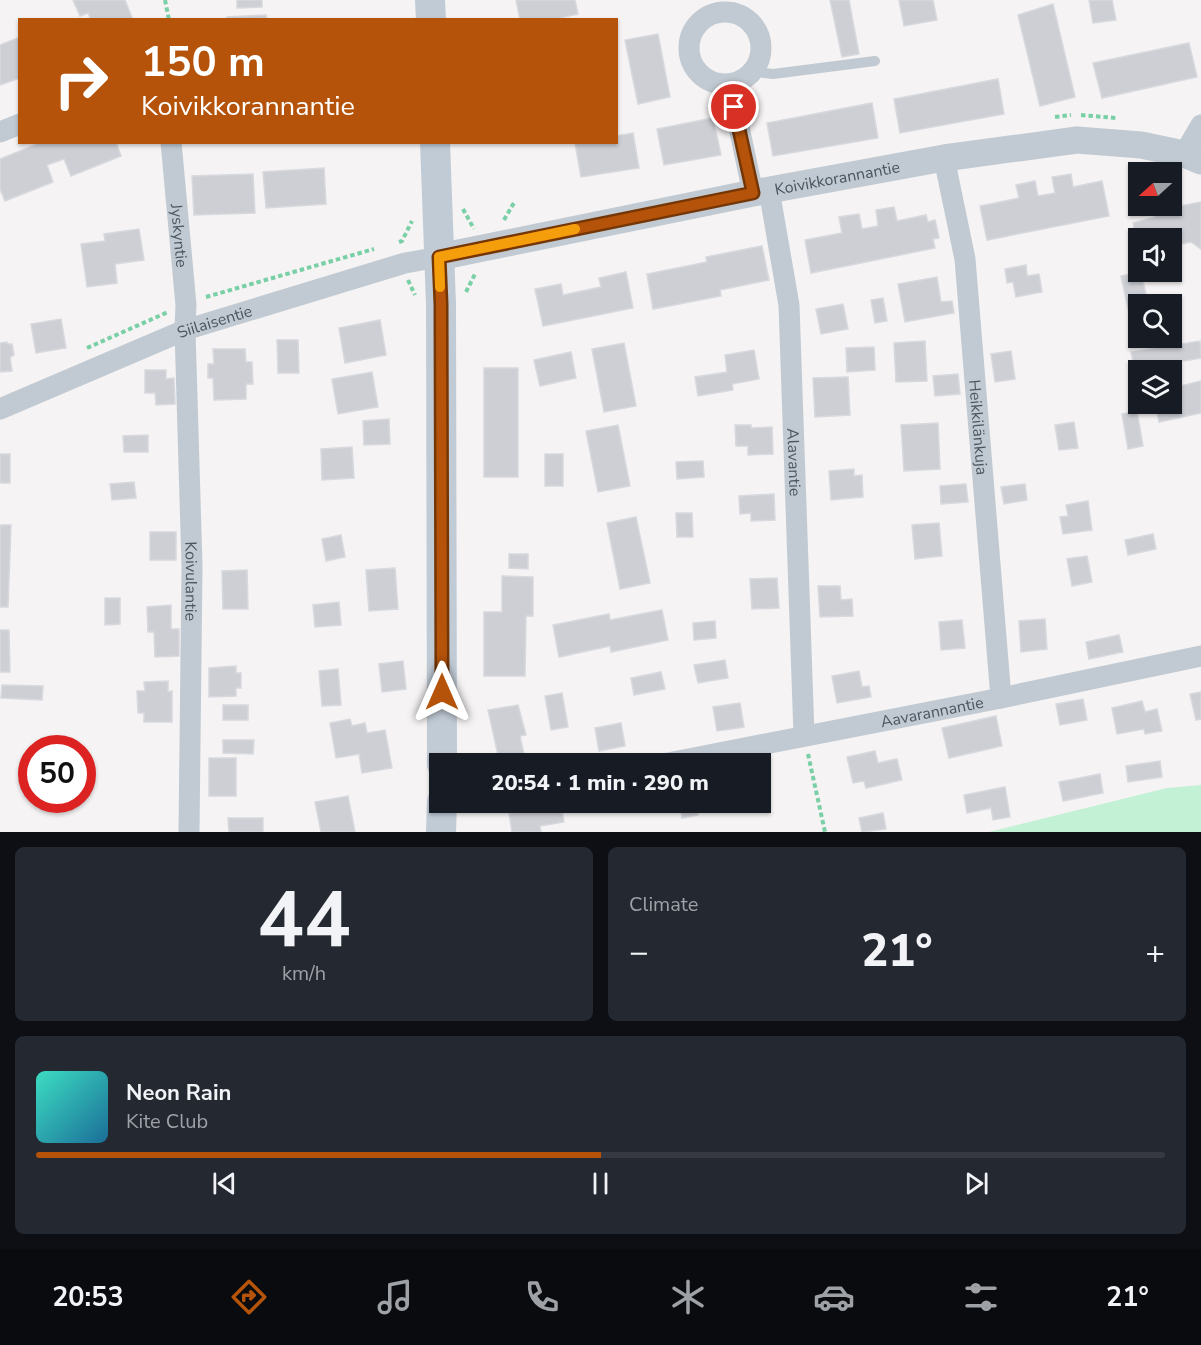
<!DOCTYPE html>
<html lang="en">
<head>
<meta charset="utf-8">
<style>
	body { margin:0; font-family:"Nunito Sans",sans-serif; background:#242831; color:#f1f3f6; height:100vh; display:flex; flex-direction:column; font-size:22px; white-space:nowrap }
	* { box-sizing:border-box; margin:0 }
	p { font-size:20px; color:#9ea1a6 }
	.icon { flex:none; width:33px; height:33px; fill:none; stroke:currentColor; stroke-width:2; stroke-linecap:round; stroke-linejoin:round }
	.map { position:relative; height:832px; overflow:hidden }
	.sheet { display:flex; flex-direction:column; gap:15px; padding:15px; background:#0d0f14; flex:1 }
	.sheet>* { flex:none }
	.top-card { position:absolute; left:18px; top:18px; width:600px; height:126px; border-radius:0px; box-shadow:0 2px 4px #0004; background:#b45309; color:#fff; overflow:hidden }
	.needle { width:39px; rotate:249deg }
	.fabs { position:absolute; left:1128px; top:162px; display:grid; gap:12px }
	.fabs a { display:grid; place-items:center; width:54px; height:54px; border-radius:0px; background:#171b24; box-shadow:0 2px 4px #0004; font-size:30px }
	.speed { position:absolute; left:18px; top:735px; display:flex; gap:12px; font-size:30px; font-weight:700; text-align:center }
	.speed>* { display:grid; place-content:center; width:78px; height:78px; border-radius:50%; background:#171b24; box-shadow:0 2px 4px #0004; line-height:1 }
	.speed .limit { border:9px solid #d22; background:#fff; color:#111 }
	.pin { position:absolute; display:grid; place-items:center; width:51px; height:51px; color:#fff; margin:-26px; border:3px solid #fff; border-radius:50%; box-shadow:0 2px 6px #0007 }
	.me { position:absolute; width:66px; margin:-33px; rotate:0deg; stroke-linejoin:round; filter:drop-shadow(0 0 4px #0008) }
	.turn { display:flex; align-items:center; gap:21px; height:126px; padding:0 24px; font-size:27px }
	.turn .icon { width:78px; height:78px; stroke-width:2.5 }
	.turn b { display:block; font-size:42px; line-height:51px }
	.big { font-size:45px; font-weight:800; line-height:1.1 }
	.sheet .widget { flex:1; display:flex; flex-direction:column; justify-content:center; gap:9px; min-width:0; padding:0 21px; border-radius:9px; background:#242831 }
	.sheet .dial { align-items:center; gap:0 }
	.dial b { font-size:78px; line-height:1 }
	.song { display:flex; align-items:center; gap:18px }
	.cover { width:72px; height:72px; border-radius:9px; background:linear-gradient(135deg,hsl(170 70% 55%),hsl(200 70% 35%)) }
	.played { height:6px; border-radius:3px; background:linear-gradient(90deg,#b45309 50%,#363941 50%) }
	.keys { display:flex; justify-content:space-around; direction:ltr }
	.heat { display:flex; justify-content:space-between; align-items:center; font-size:33px; direction:ltr }
	.sheet .tiles { flex:1; display:grid; gap:15px; grid-template-columns:1fr 1fr }
	.widget:last-child { grid-column:span 2 }
	.trip { position:absolute; left:429px; top:753px; width:342px; height:60px; border-radius:0px; background:#171b24; box-shadow:0 2px 4px #0004; font-weight:800; line-height:60px; text-align:center }
	.menu { display:flex; height:96px; justify-content:space-around; align-items:center; background:#090b0e; color:#9ea1a6 }
	.menu .icon { width:42px; height:42px }
	.menu .active { color:#b45309 }
	.menu b { font-size:27px; color:#f1f3f6 }
	.map>svg:first-child { display:block }
</style>
</head>
<body>
<div class="map">
<svg width="1201" height="832" viewBox="0 0 1201 832">
	<rect width="100%" height="100%" fill="#f5f3f3"/>
	<!-- green -->
	<polygon fill="#c3f1d5" points="1201,785 1201,832 989,832 1167,788"/>
	<!-- building -->
	<g fill="#cdcfd5" stroke="#d7d9de" stroke-width="1.5">
		<polygon points="73,0 125,0 133,20 91,20 88,13 80,16"/>
		<polygon points="237,0 262,0 262,7 237,8"/>
		<polygon points="516,0 575,0 578,14 551,20 520,20"/>
		<polygon points="830,0 849,0 859,54 842,57"/>
		<polygon points="899,0 933,0 937,20 904,26"/>
		<polygon points="1089,0 1112,0 1116,20 1093,23"/>
		<polygon points="1053,4 1075,97 1040,106 1018,15"/>
		<polygon points="266,15 267,20 227,20 227,17"/>
		<polygon points="658,34 670,97 638,104 625,40"/>
		<polygon points="20,37 20,78 0,85 0,45"/>
		<polygon points="1189,43 1197,77 1102,98 1093,63"/>
		<polygon points="998,79 1004,114 900,133 894,99"/>
		<polygon points="872,103 878,138 773,156 767,123"/>
		<polygon points="713,118 721,155 664,165 657,129"/>
		<polygon points="633,133 639,168 581,177 575,143 616,142 616,136"/>
		<polygon points="42,142 116,142 121,156 71,176 64,159 47,165 53,182 5,201 0,189 0,159"/>
		<polygon points="324,168 326,204 266,208 263,172"/>
		<polygon points="253,174 255,213 194,215 192,176"/>
		<polygon points="1071,174 1073,187 1102,181 1109,216 987,240 980,206 1019,198 1016,185 1035,181 1038,196 1055,193 1052,177"/>
		<polygon points="1201,202 1201,249 1191,242 1172,246 1172,238 1138,238 1138,247 1133,223 1155,217 1154,211"/>
		<polygon points="894,207 897,221 926,215 928,222 935,220 939,238 933,239 935,248 811,273 805,240 842,233 839,217 859,214 862,229 878,226 876,210"/>
		<polygon points="139,229 144,260 115,264 117,283 87,287 81,244 105,241 104,234"/>
		<polygon points="762,246 769,280 720,290 721,296 653,309 647,274 707,262 706,257"/>
		<polygon points="1026,265 1027,276 1039,274 1042,292 1016,297 1013,282 1007,283 1005,269"/>
		<polygon points="626,272 633,308 543,326 535,289 561,284 563,295 601,287 599,278"/>
		<polygon points="1141,272 1148,304 1138,304 1138,317 1130,318 1121,276"/>
		<polygon points="937,277 941,302 952,301 954,313 905,322 898,284"/>
		<polygon points="883,298 887,321 875,323 871,300"/>
		<polygon points="843,304 848,329 821,334 816,309"/>
		<polygon points="61,319 66,348 36,353 31,324"/>
		<polygon points="380,320 386,355 345,363 339,328"/>
		<polygon points="277,340 298,340 299,373 278,373"/>
		<polygon points="925,341 927,381 896,382 894,343"/>
		<polygon points="1200,341 1201,358 1135,370 1131,352"/>
		<polygon points="7,342 7,344 12,344 14,355 10,357 12,371 0,372 0,343"/>
		<polygon points="624,343 636,406 604,412 592,349"/>
		<polygon points="874,347 875,370 847,372 846,348"/>
		<polygon points="213,349 245,349 246,362 252,362 253,384 246,384 246,399 214,400 213,378 208,378 208,364 214,364"/>
		<polygon points="754,350 759,379 732,384 733,390 698,396 695,377 727,372 725,355"/>
		<polygon points="1011,351 1015,379 995,382 991,354"/>
		<polygon points="571,352 576,378 540,386 534,360"/>
		<rect x="484" y="368" width="34" height="109"/>
		<polygon points="145,370 166,370 166,379 174,378 175,404 156,405 155,393 145,393"/>
		<polygon points="372,372 378,407 338,414 332,379"/>
		<polygon points="958,374 960,394 935,396 933,376"/>
		<polygon points="848,377 850,415 815,417 813,378"/>
		<polygon points="1201,381 1201,413 1159,422 1155,404 1172,404 1172,388"/>
		<polygon points="1137,411 1143,446 1128,449 1122,414"/>
		<polygon points="389,419 390,444 364,445 363,421"/>
		<polygon points="1074,422 1078,448 1059,450 1055,425"/>
		<polygon points="938,423 940,469 904,471 901,425"/>
		<polygon points="618,425 630,486 598,492 586,431"/>
		<polygon points="735,425 751,425 751,428 772,427 773,454 748,455 748,446 736,446"/>
		<polygon points="148,435 148,452 124,452 123,436"/>
		<polygon points="352,447 354,478 322,480 321,449"/>
		<rect x="0" y="454" width="10" height="29"/>
		<rect x="545" y="454" width="18" height="32"/>
		<polygon points="703,461 704,477 677,479 676,462"/>
		<polygon points="854,469 854,476 862,475 863,497 831,500 829,471"/>
		<polygon points="134,482 136,498 112,500 110,484"/>
		<polygon points="966,484 968,502 941,504 940,486"/>
		<polygon points="1025,484 1027,500 1004,504 1001,487"/>
		<polygon points="774,494 775,520 751,521 751,513 740,514 739,496"/>
		<polygon points="1088,501 1092,530 1063,534 1060,517 1068,516 1066,505"/>
		<polygon points="676,513 692,513 693,537 677,537"/>
		<polygon points="636,517 650,583 620,589 607,523"/>
		<polygon points="939,523 942,556 915,559 912,525"/>
		<polygon points="0,525 11,525 8,607 0,607"/>
		<rect x="150" y="532" width="26" height="28"/>
		<polygon points="1153,534 1156,549 1128,555 1125,540"/>
		<polygon points="341,535 345,557 326,561 322,539"/>
		<polygon points="509,554 528,554 528,569 509,568"/>
		<polygon points="1087,556 1092,582 1072,586 1067,559"/>
		<polygon points="395,568 398,609 369,611 366,570"/>
		<polygon points="247,570 248,609 223,609 222,571"/>
		<polygon points="502,576 533,577 533,616 526,616 525,676 484,676 484,612 502,612"/>
		<polygon points="777,578 779,608 752,609 750,579"/>
		<polygon points="818,586 840,586 841,600 852,599 853,616 820,617"/>
		<polygon points="105,598 120,598 120,624 105,625"/>
		<polygon points="339,602 341,625 315,627 313,605"/>
		<polygon points="171,605 171,629 179,629 179,656 155,657 154,632 148,632 147,607"/>
		<polygon points="662,610 668,640 611,652 610,646 559,657 553,625 609,614 610,620"/>
		<polygon points="1045,619 1047,649 1021,652 1019,621"/>
		<polygon points="962,620 965,648 941,650 939,622"/>
		<polygon points="715,621 716,638 694,640 693,623"/>
		<polygon points="0,630 9,630 10,672 0,672"/>
		<polygon points="1119,635 1123,652 1089,659 1086,642"/>
		<polygon points="725,660 728,678 698,683 694,665"/>
		<polygon points="403,661 406,689 382,692 379,664"/>
		<polygon points="236,666 236,673 241,673 241,688 236,688 236,696 209,697 209,668"/>
		<polygon points="338,669 341,705 322,706 319,671"/>
		<polygon points="859,671 862,687 869,686 871,697 837,703 832,676"/>
		<polygon points="661,672 665,689 634,695 631,678"/>
		<polygon points="168,681 168,692 172,691 172,722 144,722 144,713 138,713 137,691 145,691 144,682"/>
		<polygon points="2,685 43,686 42,700 1,698"/>
		<polygon points="1201,692 1201,719 1196,720 1190,694"/>
		<polygon points="562,693 568,727 551,730 545,696"/>
		<polygon points="1083,699 1087,720 1060,725 1056,704"/>
		<polygon points="1142,701 1145,712 1157,709 1162,731 1145,734 1144,729 1117,734 1112,708"/>
		<polygon points="740,703 744,727 717,731 713,707"/>
		<rect x="223" y="705" width="25" height="15"/>
		<polygon points="518,705 526,735 520,736 525,759 500,764 488,710"/>
		<polygon points="996,716 1002,746 949,758 942,728"/>
		<polygon points="350,719 352,726 365,723 367,733 385,730 392,768 362,773 359,754 336,758 330,723"/>
		<polygon points="621,723 625,746 599,751 595,728"/>
		<polygon points="223,740 254,740 253,754 223,753"/>
		<polygon points="875,751 878,763 897,759 902,780 866,788 864,781 853,783 847,757"/>
		<rect x="209" y="758" width="27" height="38"/>
		<polygon points="1160,761 1162,777 1128,782 1126,766"/>
		<polygon points="1100,774 1103,793 1063,801 1059,782"/>
		<polygon points="1005,787 1010,817 993,820 991,808 967,813 964,795"/>
		<polygon points="348,796 355,832 321,832 315,802"/>
		<polygon points="608,802 634,802 634,803 608,807"/>
		<polygon points="680,802 696,802 698,815 682,818"/>
		<polygon points="561,806 564,822 540,826 541,832 512,832 509,813"/>
		<polygon points="883,813 886,829 862,832 859,818"/>
		<polygon points="228,818 263,818 263,832 229,832"/>
	</g>
	<g fill="none" stroke-linecap="round" stroke-linejoin="round">
		<!-- path -->
		<g stroke="#7ad0a6" stroke-width="4" stroke-dasharray="4.5 3" stroke-linecap="butt">
			<polyline points="165,0 169,20"/>
			<polyline points="1081,115 1116,118"/>
			<polyline points="1055,117 1071,115"/>
			<polyline points="463,209 474,229"/>
			<polyline points="504,220 515,201"/>
			<polyline points="399,242 402,241 412,221"/>
			<polyline points="408,280 415,295"/>
			<polyline points="466,292 476,272"/>
			<polyline points="206,297 374,249"/>
			<polyline points="87,348 168,312"/>
			<polyline points="808,754 825,832"/>
		</g>
		<!-- service -->
		<polyline stroke="#c1cad2" stroke-width="10" points="756,67 764,73 773,74 875,61"/>
		<!-- minor -->
		<g stroke="#c1cad2" stroke-width="21">
			<circle cx="725" cy="48" r="36"/>
			<polyline points="730,85 753,193"/>
			<polyline points="0,132 20,124"/>
			<path id="s1" d="M171 142 186 305 185 330 192 566 189 832"/>
			<polyline points="1184,154 1201,125"/>
			<path id="s2" d="M944 158 965 259 1001 698"/>
			<path id="s3" d="M769 190 789 305 804 735"/>
			<path id="s4" d="M0 409 185 330 405 263 439 257"/>
			<path id="s5" d="M663 764 1001 698 1201 656"/>
		</g>
		<!-- tertiary -->
		<path stroke="#c1cad2" stroke-width="27" id="s6" d="M439 257 753 193 944 158 1077 140 1141 145 1184 154 1201 161"/>
		<!-- secondary -->
		<g stroke="#c1cbd6" stroke-width="30">
			<polyline points="430,0 431,20"/>
			<polyline points="435,142 441,304 442,764"/>
			<polyline points="441,832 442,802"/>
		</g>
	</g>
	<g fill="none" stroke-linecap="round" stroke-linejoin="round">
		<!-- route casing -->
		<g stroke="#753606" stroke-width="15">
			<polyline id="route" points="442,692 441,304 439,257 753,193 734,107"/>
		</g>
		<!-- route -->
		<use href="#route" stroke="#b45309" stroke-width="10"/>
		<!-- slow -->
		<polyline stroke="#f59e0b" stroke-width="10" points="440,287 439,257 575,229"/>
	</g>
	<g text-anchor="middle" stroke-width="4.5" stroke-linejoin="round" paint-order="stroke">
		<!-- street labels -->
		<g font-size="16" fill="#4a5661" stroke="#fff">
			<text dy="6" stroke="none"><textPath href="#s6" startOffset="406">Koivikkorannantie</textPath></text>
			<text dy="6" stroke="none"><textPath href="#s1" startOffset="94">Jyskyntie</textPath></text>
			<text dy="6" stroke="none"><textPath href="#s4" startOffset="232">Siilaisentie</textPath></text>
			<text dy="6" stroke="none"><textPath href="#s2" startOffset="272">Heikkilänkuja</textPath></text>
			<text dy="6" stroke="none"><textPath href="#s3" startOffset="274">Alavantie</textPath></text>
			<text dy="6" stroke="none"><textPath href="#s1" startOffset="440">Koivulantie</textPath></text>
			<text dy="6" stroke="none"><textPath href="#s5" startOffset="274">Aavarannantie</textPath></text>
		</g>
	</g>
</svg>
<div class="fabs">
<a><svg class="needle" viewBox="-14 -14 28 28"><path d="M0-13l5 13h-10z" fill="#e53935"/><path d="M0 13l5-13h-10z" fill="#9ea1a6"/></svg></a>
<a><svg class="icon" aria-label="sound" viewBox="0 0 24 24"><path d="M4 9h4l5-4v14l-5-4H4zM17 9q2 3 0 6"/></svg></a>
<a><svg class="icon" aria-label="search" viewBox="0 0 24 24"><circle cx="10" cy="10" r="6"/><path d="M15 15l6 6"/></svg></a>
<a><svg class="icon" aria-label="layers" viewBox="0 0 24 24"><path d="M12 4l9 5-9 5-9-5zM3 14l9 5 9-5"/></svg></a>
</div>
<div class="speed"><div class="limit">50</div></div>
<div class="pin" style="left:734px;top:107px;background:#d93025"><svg class="icon" aria-label="arrive" viewBox="0 0 24 24"><path d="M6 21V4h12l-3 4 3 4H6"/></svg></div>
<svg class="me" style="left:442px;top:692px" viewBox="-20 -20 40 40"><path d="M0-17L14 15 0 8-14 15z" fill="#b45309" stroke="#fff" stroke-width="4"/></svg>
<div class="trip">20:54 · 1 min · 290 m</div>
<div class="top-card">
<div class="turn"><svg class="icon" aria-label="right" viewBox="0 0 24 24"><path d="M7 20v-9h11M14 6l5 5-5 5"/></svg><div><b>150 m</b>Koivikkorannantie</div></div>
</div>
</div>
<section class="sheet">
<div class="tiles">
<div class="widget dial"><b>44</b><p>km/h</p></div>
<div class="widget"><p>Climate</p>
<div class="heat"><a>−</a><b class="big">21°</b><a>+</a></div>
</div>
<div class="widget">
<div class="song"><i class="cover"></i><div><b>Neon Rain</b><p>Kite Club</p></div></div>
<div class="played"></div>
<div class="keys"><svg class="icon" aria-label="previous" viewBox="0 0 24 24"><path d="M18 5L8 12l10 7zM5 5v14"/></svg><svg class="icon" aria-label="pause" viewBox="0 0 24 24"><path d="M8 5v14M16 5v14"/></svg><svg class="icon" aria-label="next" viewBox="0 0 24 24"><path d="M6 5l10 7-10 7zM19 5v14"/></svg></div>
</div>
</div>
</section>
<nav class="menu">
<b>20:53</b>
<svg class="icon active" aria-label="directions" viewBox="0 0 24 24"><path d="M12 3l9 9-9 9-9-9zM9 14v-3h6M13 9l2 2-2 2"/></svg>
<svg class="icon" aria-label="music" viewBox="0 0 24 24"><path d="M9 18V5l10-2v13"/><circle cx="6" cy="18" r="3"/><circle cx="16" cy="16" r="3"/></svg>
<svg class="icon" aria-label="phone" viewBox="0 0 24 24"><path d="M5 4h4l2 5-3 2q2 4 5 5l2-3 5 2v4C11 20 4 13 5 4z"/></svg>
<svg class="icon" aria-label="climate" viewBox="0 0 24 24"><path d="M12 3v18M4 7l16 10M4 17L20 7"/></svg>
<svg class="icon" aria-label="car" viewBox="0 0 24 24"><path d="M5 17H2v-5l4-1 3-4h7l3 4 3 1v5h-3M9 17h6M6 11h13"/><circle cx="7" cy="17" r="2"/><circle cx="17" cy="17" r="2"/></svg>
<svg class="icon" aria-label="filters" viewBox="0 0 24 24"><path d="M4 7h16M4 17h16"/><circle cx="9" cy="7" r="2"/><circle cx="15" cy="17" r="2"/></svg>
<b>21°</b>
</nav>
</body>
</html>
